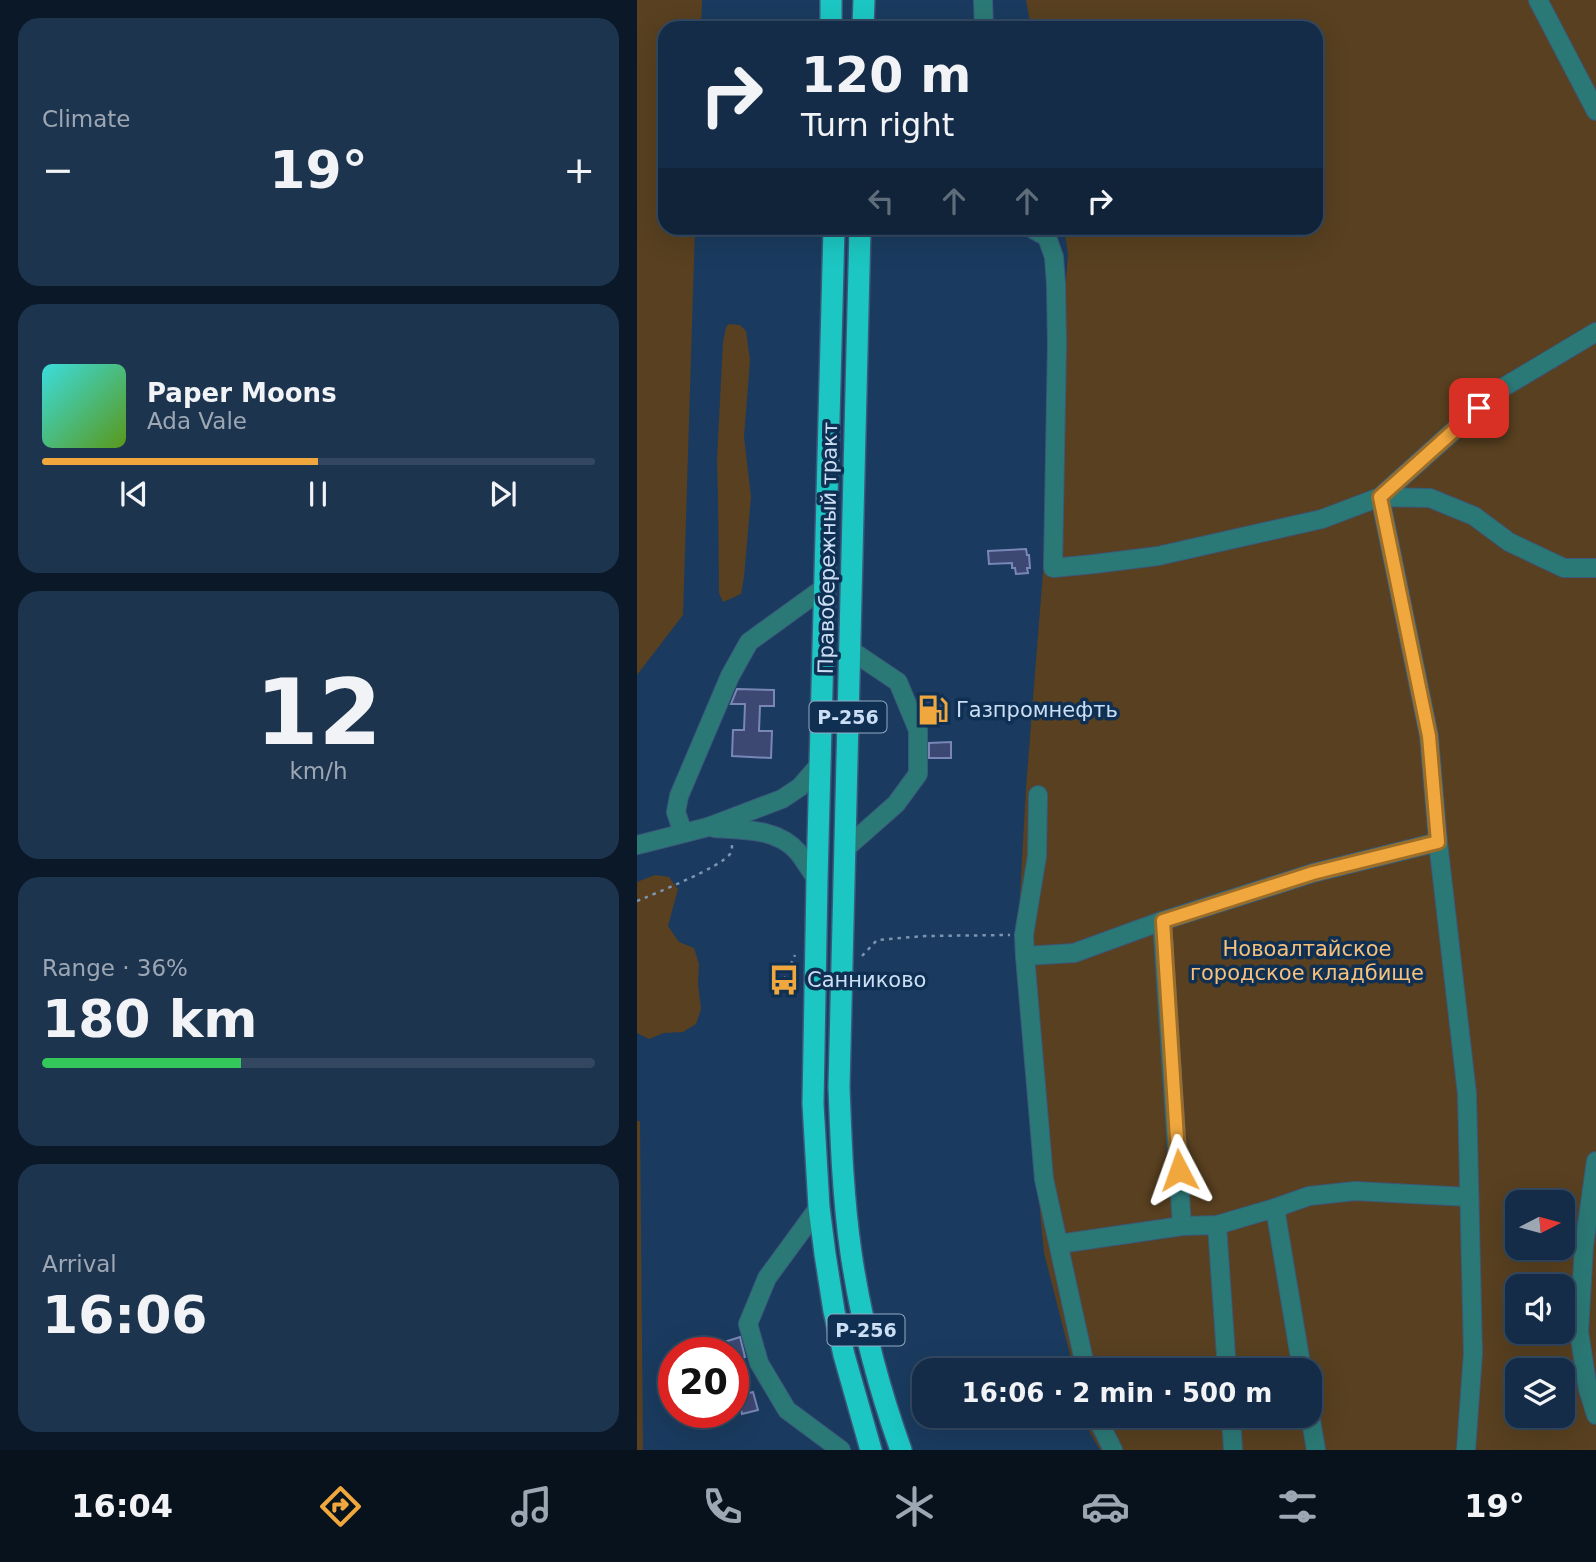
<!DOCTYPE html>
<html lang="en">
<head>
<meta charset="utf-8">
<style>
	body { margin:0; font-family:"DejaVu Sans",sans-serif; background:#1d344e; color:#f1f3f6; height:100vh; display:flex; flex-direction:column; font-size:26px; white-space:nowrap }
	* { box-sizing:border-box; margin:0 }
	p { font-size:23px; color:#9da7b4 }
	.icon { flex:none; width:38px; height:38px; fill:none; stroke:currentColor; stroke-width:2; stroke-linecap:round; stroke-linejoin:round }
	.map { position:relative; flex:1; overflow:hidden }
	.drawer { display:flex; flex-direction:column; gap:18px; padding:18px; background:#0b1827; width:637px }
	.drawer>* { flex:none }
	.banner { position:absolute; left:21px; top:21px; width:665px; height:214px; border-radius:21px; box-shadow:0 7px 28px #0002,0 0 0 2px #334860; background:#142c47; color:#f1f3f6; overflow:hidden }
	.needle { width:46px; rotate:84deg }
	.buttons { position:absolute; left:868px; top:1190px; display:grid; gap:14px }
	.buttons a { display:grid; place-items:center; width:70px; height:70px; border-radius:14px; background:#142c47; box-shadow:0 7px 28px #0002,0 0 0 2px #334860; font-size:35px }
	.speed { position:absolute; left:21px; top:1337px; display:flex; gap:14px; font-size:35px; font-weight:700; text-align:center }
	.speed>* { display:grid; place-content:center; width:91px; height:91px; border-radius:50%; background:#142c47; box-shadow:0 7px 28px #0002,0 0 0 2px #334860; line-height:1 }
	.speed .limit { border:10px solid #d22; background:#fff; color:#111 }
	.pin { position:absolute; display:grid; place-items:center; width:60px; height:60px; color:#fff; margin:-30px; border-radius:14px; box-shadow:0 4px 10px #0006 }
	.me { position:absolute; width:77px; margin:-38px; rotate:356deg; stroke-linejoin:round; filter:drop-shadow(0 0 5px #0008) }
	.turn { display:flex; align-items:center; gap:24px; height:147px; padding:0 28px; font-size:32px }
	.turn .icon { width:91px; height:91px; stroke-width:2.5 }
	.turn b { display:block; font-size:49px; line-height:60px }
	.lanes { display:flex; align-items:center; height:66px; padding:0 28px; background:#0003; justify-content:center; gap:35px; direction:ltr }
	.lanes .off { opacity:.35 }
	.big { font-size:52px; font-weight:700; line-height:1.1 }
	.drawer .tile { flex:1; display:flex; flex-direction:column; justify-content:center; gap:10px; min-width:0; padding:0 24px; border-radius:21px; background:#1d344e }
	.drawer .dial { align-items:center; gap:0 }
	.dial b { font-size:91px; line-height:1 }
	.song { display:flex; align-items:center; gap:21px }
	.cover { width:84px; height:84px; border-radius:10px; background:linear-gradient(135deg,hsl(180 70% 55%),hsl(90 70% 35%)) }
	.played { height:7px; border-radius:4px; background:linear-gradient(90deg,#efa73e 50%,#334860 50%) }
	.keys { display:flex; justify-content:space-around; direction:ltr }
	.heat { display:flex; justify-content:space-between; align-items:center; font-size:38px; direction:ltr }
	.charge { height:10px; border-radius:5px; background:linear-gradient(90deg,#34c759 36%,#334860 0) }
	.trip { position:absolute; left:275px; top:1358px; width:410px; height:70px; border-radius:21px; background:#142c47; box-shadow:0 7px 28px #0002,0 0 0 2px #334860; font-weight:700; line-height:70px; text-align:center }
	.tabs { display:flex; height:112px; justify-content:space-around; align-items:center; background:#08121c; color:#9da7b4 }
	.tabs .icon { width:49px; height:49px }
	.tabs .active { color:#efa73e }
	.tabs b { font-size:32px; color:#f1f3f6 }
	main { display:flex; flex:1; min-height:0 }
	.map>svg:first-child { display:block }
</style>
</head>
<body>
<main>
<section class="drawer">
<div class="tile"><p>Climate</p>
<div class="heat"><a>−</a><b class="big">19°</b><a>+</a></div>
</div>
<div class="tile">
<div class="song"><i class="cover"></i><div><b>Paper Moons</b><p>Ada Vale</p></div></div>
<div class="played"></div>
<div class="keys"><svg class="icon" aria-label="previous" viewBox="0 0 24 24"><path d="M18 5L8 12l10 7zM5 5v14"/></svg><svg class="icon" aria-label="pause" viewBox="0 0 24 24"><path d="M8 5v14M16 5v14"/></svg><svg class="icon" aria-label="next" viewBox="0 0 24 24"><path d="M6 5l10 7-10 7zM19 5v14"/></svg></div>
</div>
<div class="tile dial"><b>12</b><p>km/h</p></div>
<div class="tile"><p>Range · 36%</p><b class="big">180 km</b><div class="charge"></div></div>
<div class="tile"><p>Arrival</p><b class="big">16:06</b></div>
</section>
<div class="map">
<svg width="959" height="1450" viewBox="0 0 959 1450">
	<rect width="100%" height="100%" fill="#1a3b5f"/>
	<!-- green -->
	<g fill="#584020" fill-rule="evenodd">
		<polygon points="0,0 65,0 64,28 28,28 28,228 58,228 46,615 0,675"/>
		<path d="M389 0H959V1450H463L453 1433 448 1416H672V1370H437L407 1253 379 966 389 788 431 254 427 228H679V28H394ZM880 1202H926V1248H880ZM880 1286H926V1332H880ZM880 1370H926V1416H880Z"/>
		<polygon points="92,324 103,325 109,331 113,360 107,437 114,497 107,577 104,594 86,602 82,593 81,498 80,459 86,342 89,327"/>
		<polygon points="18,875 32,877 41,889 31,926 42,942 57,948 62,964 61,984 64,1009 59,1024 46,1032 27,1033 12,1039 0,1033 0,882"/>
		<polygon points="0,1121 3,1121 6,1450 0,1450"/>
	</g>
	<!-- building -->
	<g fill="#3c4772" stroke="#7987b7" stroke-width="2">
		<polygon points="389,549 390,555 392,555 393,568 390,568 391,573 379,574 378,568 375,568 375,563 352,564 351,551"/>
		<polygon points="100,689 137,690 137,706 123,706 122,731 135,731 134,758 95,756 96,730 107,730 108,704 94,704"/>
		<polygon points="281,699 309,699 309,719 289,719"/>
		<polygon points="314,742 314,758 292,758 292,743"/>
		<polygon points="103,1337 108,1357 96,1360 96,1353 62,1353 62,1350"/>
		<polygon points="116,1392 121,1410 105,1414 101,1396"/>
	</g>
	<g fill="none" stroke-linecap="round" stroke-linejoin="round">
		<!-- minor casing -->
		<g stroke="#3a587a" stroke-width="20">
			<g id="minor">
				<polyline points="346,0 347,28"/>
				<polyline points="901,0 959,111"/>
				<polyline points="394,228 410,237 417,257 419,284 420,344 416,568 457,564 521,556 685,519 743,497 862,390 959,332"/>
				<polyline points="401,795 400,856 387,935 388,956 407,1179 449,1370"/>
				<path d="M77 828C107 830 140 828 161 852 168 861 174 871 180 880"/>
				<polyline points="46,833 39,812 42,796 93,676 112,642 188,587"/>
				<polyline points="0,845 71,827 145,799 163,787 183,764"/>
				<polyline points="208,849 259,804 281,774 281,730 261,682 212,649"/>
				<polyline points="525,921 545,1226"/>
				<polyline points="388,956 437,953 525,921 676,873 801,842"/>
				<polyline points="959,1161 947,1246 942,1332 951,1389 959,1415"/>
				<polyline points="182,1207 130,1278 111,1324 122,1363 150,1410 204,1450"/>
				<polyline points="638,1208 665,1370"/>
				<polyline points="580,1225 590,1370"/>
				<polyline points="422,1244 545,1226 580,1225 638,1208 672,1196 718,1191 832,1197"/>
				<polyline points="672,1409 679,1450"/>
				<polyline points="459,1416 476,1450"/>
				<polyline points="594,1416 596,1450"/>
				<polyline points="829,1450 836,1353 830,1094 801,842 792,736 743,497 793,498 837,516 872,542 927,568 959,568"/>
			</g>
		</g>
		<!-- highway casing -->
		<g stroke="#3a587a" stroke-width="24">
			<g id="highway">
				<polyline points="194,0 194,28"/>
				<polyline points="226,28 227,0"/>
				<polyline points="197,228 180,880 176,1104 182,1207 188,1254 197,1311 207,1355 234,1450"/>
				<path d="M223 228 202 1087C204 1142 206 1198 214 1253 224 1320 241 1386 264 1450"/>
			</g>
		</g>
		<!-- path -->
		<g stroke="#7b94b0" stroke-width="2.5" stroke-dasharray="3.5 5" stroke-linecap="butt">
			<path d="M0 901C17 894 84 867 93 854 95 850 95 848 95 843"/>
			<polyline points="225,956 240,940 288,936 373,935"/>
			<polyline points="147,980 158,955"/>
		</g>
		<!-- minor -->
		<use href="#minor" stroke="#2b7976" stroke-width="18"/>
		<!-- highway -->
		<use href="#highway" stroke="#1cc6c2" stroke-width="21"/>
	</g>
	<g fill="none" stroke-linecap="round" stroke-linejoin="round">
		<!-- route casing -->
		<g stroke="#9b6d28" stroke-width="18">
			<polyline id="route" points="542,1170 526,921 676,873 801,842 792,736 743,497 842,408"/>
		</g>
		<!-- route -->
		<use href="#route" stroke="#efa73e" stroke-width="12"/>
	</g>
	<!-- icons -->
	<defs>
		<g id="fuel-bare" transform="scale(2.415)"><path d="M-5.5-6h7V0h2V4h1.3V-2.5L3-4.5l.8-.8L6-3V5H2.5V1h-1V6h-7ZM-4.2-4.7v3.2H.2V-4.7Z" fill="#efa73e" stroke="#0f3053" stroke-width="2.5" paint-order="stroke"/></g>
		<g id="bus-bare" transform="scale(2.415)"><path d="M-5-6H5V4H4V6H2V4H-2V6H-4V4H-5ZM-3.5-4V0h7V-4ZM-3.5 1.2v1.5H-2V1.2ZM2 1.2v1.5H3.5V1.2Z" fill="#efa73e" stroke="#0f3053" stroke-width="2.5" paint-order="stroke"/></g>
	</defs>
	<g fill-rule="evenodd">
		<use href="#fuel-bare" x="296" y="710"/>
		<use href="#bus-bare" x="147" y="980"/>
	</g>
	<g text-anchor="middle" stroke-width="7" stroke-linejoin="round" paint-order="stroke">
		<!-- shield labels -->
		<g fill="#0f3053" stroke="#93aac4" stroke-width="2">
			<rect x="172.5" y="701.5" width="77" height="31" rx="5"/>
			<rect x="190.5" y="1314.5" width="77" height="31" rx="5"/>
		</g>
		<g font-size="19" font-weight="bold" fill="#cbdef4">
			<text x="211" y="724">Р-256</text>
			<text x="229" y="1337">Р-256</text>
		</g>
		<!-- street labels -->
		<g font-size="21" fill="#cbdef4" stroke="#0f3053">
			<text transform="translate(191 548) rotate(-89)" y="7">Правобережный тракт</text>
		</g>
		<!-- poi labels -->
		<g font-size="21" fill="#cbdef4" stroke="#0f3053" text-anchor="start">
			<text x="319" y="717">Газпромнефть</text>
			<text x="170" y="987">Санниково</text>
		</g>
		<!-- park labels -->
		<g font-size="21" fill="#f7c07b" stroke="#0f3053">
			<text x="670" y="956">Новоалтайское<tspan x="670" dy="24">городское кладбище</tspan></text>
		</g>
	</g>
</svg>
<div class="buttons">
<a><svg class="needle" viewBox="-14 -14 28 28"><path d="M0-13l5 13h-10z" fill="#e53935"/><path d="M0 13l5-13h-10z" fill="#9da7b4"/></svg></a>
<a><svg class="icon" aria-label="sound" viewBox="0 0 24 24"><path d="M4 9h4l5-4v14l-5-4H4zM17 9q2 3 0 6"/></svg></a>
<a><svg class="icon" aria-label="layers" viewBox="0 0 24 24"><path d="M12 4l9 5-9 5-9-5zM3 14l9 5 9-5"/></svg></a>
</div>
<div class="speed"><div class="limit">20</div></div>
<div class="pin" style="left:842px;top:408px;background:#d93025"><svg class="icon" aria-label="arrive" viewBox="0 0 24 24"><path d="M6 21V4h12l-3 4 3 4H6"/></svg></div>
<svg class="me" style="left:542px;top:1170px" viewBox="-20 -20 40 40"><path d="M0-17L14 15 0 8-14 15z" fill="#efa73e" stroke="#fff" stroke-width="4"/></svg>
<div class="trip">16:06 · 2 min · 500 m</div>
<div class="banner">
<div class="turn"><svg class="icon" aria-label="right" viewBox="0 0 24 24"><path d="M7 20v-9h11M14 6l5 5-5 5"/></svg><div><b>120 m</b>Turn right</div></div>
<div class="lanes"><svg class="icon off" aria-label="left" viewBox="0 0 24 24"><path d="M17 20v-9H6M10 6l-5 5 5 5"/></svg><svg class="icon off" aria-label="ahead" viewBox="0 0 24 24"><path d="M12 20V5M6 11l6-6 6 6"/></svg><svg class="icon off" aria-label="ahead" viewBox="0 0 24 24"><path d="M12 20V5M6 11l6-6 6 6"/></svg><svg class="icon" aria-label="right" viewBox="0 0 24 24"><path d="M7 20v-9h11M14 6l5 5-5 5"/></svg></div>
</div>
</div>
</main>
<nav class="tabs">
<b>16:04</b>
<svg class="icon active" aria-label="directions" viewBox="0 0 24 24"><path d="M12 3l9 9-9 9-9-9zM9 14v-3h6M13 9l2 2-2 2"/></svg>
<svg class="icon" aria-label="music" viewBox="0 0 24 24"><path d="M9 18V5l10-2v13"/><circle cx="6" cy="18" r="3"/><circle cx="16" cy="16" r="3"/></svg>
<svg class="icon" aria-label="phone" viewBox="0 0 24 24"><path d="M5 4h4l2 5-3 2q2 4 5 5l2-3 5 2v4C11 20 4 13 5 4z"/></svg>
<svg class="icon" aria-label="climate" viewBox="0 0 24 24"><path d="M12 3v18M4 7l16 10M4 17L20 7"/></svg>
<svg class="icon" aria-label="car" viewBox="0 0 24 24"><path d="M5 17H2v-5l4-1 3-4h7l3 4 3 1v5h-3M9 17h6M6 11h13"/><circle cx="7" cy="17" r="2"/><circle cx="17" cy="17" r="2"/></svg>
<svg class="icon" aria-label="filters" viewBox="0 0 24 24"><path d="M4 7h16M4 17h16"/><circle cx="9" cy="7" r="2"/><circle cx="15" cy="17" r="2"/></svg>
<b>19°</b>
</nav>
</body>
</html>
